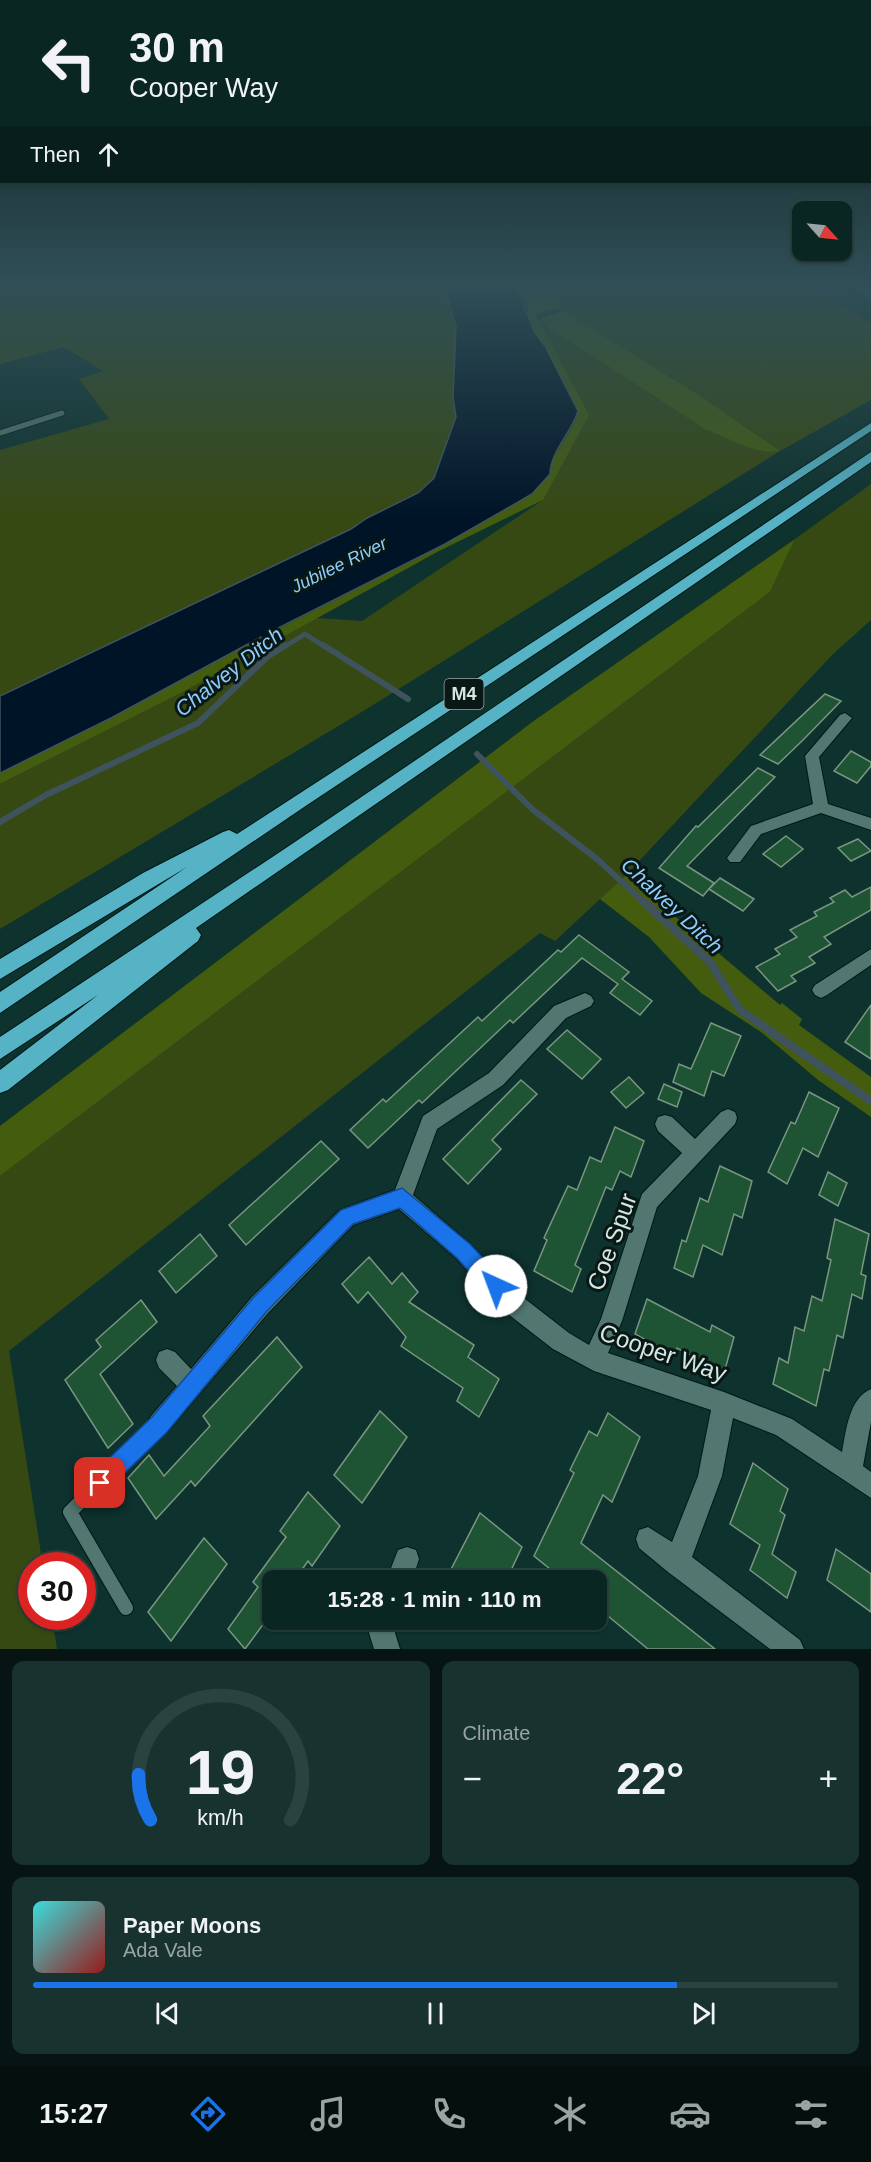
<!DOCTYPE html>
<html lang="en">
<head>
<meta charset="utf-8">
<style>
	body { margin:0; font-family:Arial,sans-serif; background:#18322f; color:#f1f3f6; height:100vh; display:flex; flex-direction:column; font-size:22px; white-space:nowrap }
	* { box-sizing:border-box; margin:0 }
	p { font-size:20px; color:#99a5a5 }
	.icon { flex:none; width:33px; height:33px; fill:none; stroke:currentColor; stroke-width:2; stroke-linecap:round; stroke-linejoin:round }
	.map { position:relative; height:1649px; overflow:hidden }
	.drawer { display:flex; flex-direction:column; gap:12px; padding:12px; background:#061513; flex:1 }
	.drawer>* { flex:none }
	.banner { position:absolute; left:0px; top:0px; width:872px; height:183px; box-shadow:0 2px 4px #0004,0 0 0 2px #2a4340; background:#0a2622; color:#f1f3f6; overflow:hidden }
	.needle { width:39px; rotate:117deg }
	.tools { position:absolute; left:792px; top:201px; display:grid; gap:12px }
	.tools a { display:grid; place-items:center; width:60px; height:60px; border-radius:12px; background:#0a2622; box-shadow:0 2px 4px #0004,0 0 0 2px #2a4340; font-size:30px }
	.speed { position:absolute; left:18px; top:1552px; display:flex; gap:12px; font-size:30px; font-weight:700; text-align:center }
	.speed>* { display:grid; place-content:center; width:78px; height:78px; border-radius:50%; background:#0a2622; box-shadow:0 2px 4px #0004,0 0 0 2px #2a4340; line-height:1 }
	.speed .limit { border:9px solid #d22; background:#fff; color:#111 }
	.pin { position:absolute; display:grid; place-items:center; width:51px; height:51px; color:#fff; margin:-26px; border-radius:12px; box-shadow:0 3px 9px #0006 }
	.me { position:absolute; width:66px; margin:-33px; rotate:317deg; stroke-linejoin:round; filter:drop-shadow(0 0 4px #0008) }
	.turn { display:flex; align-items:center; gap:21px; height:126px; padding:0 30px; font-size:27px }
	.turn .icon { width:78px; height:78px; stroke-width:2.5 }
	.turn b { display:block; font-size:42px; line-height:51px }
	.then { display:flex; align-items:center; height:57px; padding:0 30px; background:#0003; gap:12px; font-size:22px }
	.big { font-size:45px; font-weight:700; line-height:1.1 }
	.drawer .widget { flex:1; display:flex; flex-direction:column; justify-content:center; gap:9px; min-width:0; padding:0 21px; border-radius:12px; background:#18322f }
	.drawer .dial { align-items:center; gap:0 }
	.dial svg { height:156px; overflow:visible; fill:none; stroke:#2a4340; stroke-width:7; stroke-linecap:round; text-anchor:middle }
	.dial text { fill:#f1f3f6; stroke:none }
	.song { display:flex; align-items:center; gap:18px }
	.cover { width:72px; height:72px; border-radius:9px; background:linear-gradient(135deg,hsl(180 70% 55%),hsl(0 70% 35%)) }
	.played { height:6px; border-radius:3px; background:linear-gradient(90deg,#1a73e8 80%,#2a4340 80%) }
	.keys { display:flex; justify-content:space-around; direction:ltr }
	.heat { display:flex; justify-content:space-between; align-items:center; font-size:33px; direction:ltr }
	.drawer .tiles { flex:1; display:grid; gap:12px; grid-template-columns:1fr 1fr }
	.widget:last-child { grid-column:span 2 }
	.trip { position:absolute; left:262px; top:1570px; width:345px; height:60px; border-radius:12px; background:#0a2622; box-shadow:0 2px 4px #0004,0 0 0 2px #2a4340; font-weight:700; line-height:60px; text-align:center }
	.tabs { display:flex; height:96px; justify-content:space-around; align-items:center; background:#040f0e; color:#99a5a5 }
	.tabs .icon { width:42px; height:42px }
	.tabs .selected { color:#1a73e8 }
	.tabs b { font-size:27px; color:#f1f3f6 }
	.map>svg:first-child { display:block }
</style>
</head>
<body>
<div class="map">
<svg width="871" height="1649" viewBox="0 0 871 1649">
	<rect width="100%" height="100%" fill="#0e322e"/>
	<!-- green -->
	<g fill="#374912">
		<polygon points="0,287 444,287 456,326 453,397 456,417 434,478 418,493 367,518 351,529 0,696 0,450 109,419 79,379 103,371 64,347 0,364"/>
		<polygon points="521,287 812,287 871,323 871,400 780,451 365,710 0,929 0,784 183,692 317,618 362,621 543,500 538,320 706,430 779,451 699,395 562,310 556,298 521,292"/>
		<polygon points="871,484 871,620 833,654 626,875 555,941 540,933 9,1351 43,1566 32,1566 32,1617 52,1617 57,1649 0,1649 0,1176 770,592 795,539"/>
	</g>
	<!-- forest -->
	<g fill="#445c0e">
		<path d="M521 292 556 298 561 308 536 314 538 320 562 310 699 395 780 451C754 455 731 438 706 430L539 321 589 415 543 500 439 551 183 692 0 784V773L111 718 261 637 269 642 276 630 445 544 532 494 574 425 578 411 545 346 535 333 528 319V307Z"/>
		<polygon points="795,539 770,592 0,1176 0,1126 535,720"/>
		<polygon points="626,875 780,1005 782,1003 802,1019 799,1025 871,1077 871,1117 818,1080 761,1032 701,993 649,937 600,899"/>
	</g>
	<!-- water -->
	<path fill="#001427" stroke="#3f535f" stroke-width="1.5" d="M444 287H516L535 333 545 346 578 411C572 432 550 452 550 474L532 494 445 544 276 629 279 634 269 642 261 637 111 718 0 773V696L351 529 367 518 418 493 434 478 456 417 453 397 456 326Z"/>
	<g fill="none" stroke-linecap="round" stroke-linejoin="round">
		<!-- stream-far2 -->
		<polyline stroke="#3f535f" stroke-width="4.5" points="284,647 305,634 325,647"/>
		<!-- stream-far1 -->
		<g stroke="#3f535f" stroke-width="6">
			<polyline points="323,645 408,699"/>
			<polyline points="477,754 532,809 597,859 646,904"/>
			<polyline points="0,822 46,795 198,723 267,657 286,645"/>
		</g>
		<!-- stream -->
		<polyline stroke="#3f535f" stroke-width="8" points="644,902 710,962 740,1010 871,1101"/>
	</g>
	<!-- building -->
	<g fill="#1e5334" stroke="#7a9682" stroke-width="1.5">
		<polygon points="825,694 841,701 803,740 778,764 760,755"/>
		<polygon points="851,751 871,762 871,766 857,783 834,771"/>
		<polygon points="758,768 775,777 687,866 714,883 703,896 659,868 696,826 698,827"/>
		<polygon points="786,836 803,849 781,867 763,854"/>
		<polygon points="858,839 871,851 851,861 838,848"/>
		<polygon points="720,878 754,899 743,911 709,889"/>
		<polygon points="871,887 871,910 824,937 831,944 809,957 815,963 791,976 796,981 778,991 756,967 780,954 775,949 797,937 790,930 817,916 814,912 834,902 830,898 845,890 852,897"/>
		<polygon points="579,935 629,972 622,979 652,1001 640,1015 610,993 618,984 582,958 513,1023 510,1020 422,1103 419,1100 368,1148 350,1130 383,1099 386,1102 478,1017 482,1021 558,950 561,952"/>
		<polygon points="871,1005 871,1059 845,1042"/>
		<polygon points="711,1023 741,1036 724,1076 712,1071 704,1096 673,1082 679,1064 691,1069"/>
		<polygon points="567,1030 601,1059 582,1079 547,1049"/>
		<polygon points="629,1077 644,1093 626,1108 611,1092"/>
		<polygon points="521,1080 537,1094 492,1140 501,1149 468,1184 443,1159"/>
		<polygon points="664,1084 682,1092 677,1107 658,1099"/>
		<polygon points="809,1092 839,1108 818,1157 803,1148 787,1184 768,1172 791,1122 795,1124"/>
		<polygon points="615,1127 644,1141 631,1177 620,1171 612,1190 606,1187 575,1265 581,1269 572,1292 534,1271 547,1240 544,1238 568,1186 577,1190 590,1157 601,1162"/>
		<polygon points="321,1141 339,1159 246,1245 229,1225"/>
		<polygon points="720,1166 752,1181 742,1218 734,1214 722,1255 703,1245 693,1277 674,1268 682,1240 686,1242 700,1198 708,1202"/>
		<polygon points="828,1172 847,1183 838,1206 819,1195"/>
		<polygon points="835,1219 869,1234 861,1274 866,1276 862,1299 852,1294 843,1338 837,1335 829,1371 824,1369 816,1406 773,1384 779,1358 788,1363 795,1327 804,1331 812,1296 822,1301 831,1260 827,1258"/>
		<polygon points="200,1234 217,1256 176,1293 159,1271"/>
		<polygon points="369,1257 392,1284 402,1273 418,1292 409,1302 474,1345 468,1357 499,1379 479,1417 457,1401 463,1388 401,1346 406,1337 368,1292 358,1303 342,1284"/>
		<polygon points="647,1299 710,1332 712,1325 734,1337 724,1373 677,1348 675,1356 635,1334"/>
		<polygon points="141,1300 157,1322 100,1374 133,1424 108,1448 65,1380 101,1347 96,1340"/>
		<polygon points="277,1337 302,1367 195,1486 191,1481 156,1519 128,1478 149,1455 164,1476 210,1426 203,1416"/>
		<polygon points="380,1411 407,1437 362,1503 334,1475"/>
		<polygon points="608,1413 640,1437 612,1502 603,1495 581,1543 715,1649 648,1649 597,1607 597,1581 565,1581 534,1556 574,1473 570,1470 589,1431 597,1436"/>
		<polygon points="753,1463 788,1489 780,1511 785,1515 772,1554 796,1572 787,1598 750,1570 760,1545 730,1524"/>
		<polygon points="308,1492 340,1526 312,1566 308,1561 294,1581 273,1581 273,1611 245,1649 228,1629 258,1587 253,1582 286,1537 280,1531"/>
		<polygon points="480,1513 522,1547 506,1581 445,1581"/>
		<polygon points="204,1538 227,1564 171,1641 148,1612"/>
		<polygon points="836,1549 871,1574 871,1612 827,1580"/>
	</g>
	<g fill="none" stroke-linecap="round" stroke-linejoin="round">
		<!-- lane-far1 casing -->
		<g stroke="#001916" stroke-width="7">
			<polyline id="lane-far1" points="0,433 62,413"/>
		</g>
		<!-- lane casing -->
		<g stroke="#001916" stroke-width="16">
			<polyline id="lane" points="126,1608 70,1512 159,1424"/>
		</g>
		<!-- street casing -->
		<g stroke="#001916" stroke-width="2">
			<g id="street">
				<polygon points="853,287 862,287 871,293 871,298"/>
				<polygon points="845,713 852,718 819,757 828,804 871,818 871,830 821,813 761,834 740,862 730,862 727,858 751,826 813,804 805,756 840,715"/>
				<polygon points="871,949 871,965 827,995 821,998 815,995 812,990 815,985"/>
				<path d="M585 993 591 996 594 1001 591 1006 566 1018 503 1085 437 1129 413 1195 470 1244 520 1295 569 1333 589 1345 601 1319 642 1194 682 1153 658 1131 655 1124 658 1117 665 1115 672 1117 695 1139 721 1112 728 1109 735 1112 737 1118 735 1124 657 1207 622 1321 608 1353 724 1392 792 1419 842 1452C846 1431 849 1398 871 1389V1422L863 1466 871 1472V1498L776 1435 733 1418 722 1476 692 1557 800 1640 804 1649H770L668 1572 639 1548 636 1539 639 1530 648 1527 672 1542 698 1476 711 1410 594 1371 553 1349 504 1311 456 1258 399 1209 353 1225 268 1313 167 1432 159 1436 151 1432 147 1424 151 1416 177 1386 159 1368 156 1360 159 1352 167 1349 175 1352 191 1369 252 1297 340 1210 395 1190 423 1116 489 1073 554 1006Z"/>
				<polygon points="407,1547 416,1550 419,1559 412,1581 386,1581 398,1550"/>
				<polygon points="373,1620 399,1620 395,1633 400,1649 374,1649 369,1633"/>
			</g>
		</g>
		<!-- highway casing -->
		<g stroke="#001916" stroke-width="2">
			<g id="highway">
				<polygon points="871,423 871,431 307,805 0,1013 0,992 187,867 0,979 0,959 143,873 223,832 229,830 237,834"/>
				<polygon points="871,452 871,462 196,928 201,935 198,941 8,1090 0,1093 0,1070 98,995 0,1059 0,1037 286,848"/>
			</g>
		</g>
		<!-- lane-far1 -->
		<use href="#lane-far1" stroke="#527670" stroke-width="5"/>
		<!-- lane -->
		<use href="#lane" stroke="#527670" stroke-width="14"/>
		<!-- street -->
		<use href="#street" fill="#527670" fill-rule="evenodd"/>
		<!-- highway -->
		<use href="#highway" fill="#56b2c5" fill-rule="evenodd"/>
	</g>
	<!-- sky -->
	<linearGradient id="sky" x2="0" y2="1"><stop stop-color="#081c19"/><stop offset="0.55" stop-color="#304f57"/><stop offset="1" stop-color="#304f57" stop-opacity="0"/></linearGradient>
	<rect width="871" height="518" fill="url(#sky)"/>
	<!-- route -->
	<polygon fill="#1a73e8" stroke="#114b97" stroke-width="1.5" points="402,1188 470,1244 503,1279 506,1286 503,1293 496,1295 489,1293 457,1258 400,1208 353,1224 267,1311 167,1432 107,1490 100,1493 92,1490 89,1483 92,1475 152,1417 253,1298 341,1210"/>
	<g text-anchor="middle" stroke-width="6" stroke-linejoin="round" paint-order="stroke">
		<!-- far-water labels -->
		<g font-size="18" font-style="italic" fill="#8ccdfe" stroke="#091715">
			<text transform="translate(339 565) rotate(-26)" y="6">Jubilee River</text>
		</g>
		<!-- shield labels -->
		<rect fill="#091715" stroke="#96a9a5" stroke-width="1.5" x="444.5" y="679" width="39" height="30" rx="4.5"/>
		<g font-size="18" font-weight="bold" fill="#d3e7e3">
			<text x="464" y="700">M4</text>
		</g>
		<!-- water labels -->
		<g font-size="21" font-style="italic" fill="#8ccdfe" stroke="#091715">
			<text transform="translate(229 672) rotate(-38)" y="7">Chalvey Ditch</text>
			<text transform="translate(672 906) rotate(43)" y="7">Chalvey Ditch</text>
		</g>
		<!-- near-street labels -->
		<g font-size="24" fill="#d3e7e3" stroke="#091715">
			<text transform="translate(612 1242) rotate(-70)" y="8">Coe Spur</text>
			<text transform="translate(663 1353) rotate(19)" y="8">Cooper Way</text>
		</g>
	</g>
</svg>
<div class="tools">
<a><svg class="needle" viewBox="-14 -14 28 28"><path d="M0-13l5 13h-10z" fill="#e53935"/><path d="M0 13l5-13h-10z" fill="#99a5a5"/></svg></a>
</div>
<div class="speed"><div class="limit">30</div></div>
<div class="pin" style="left:100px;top:1483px;background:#d93025"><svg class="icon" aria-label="arrive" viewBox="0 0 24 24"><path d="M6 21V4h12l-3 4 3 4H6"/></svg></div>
<svg class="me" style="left:496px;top:1286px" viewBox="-20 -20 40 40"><circle r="19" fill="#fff"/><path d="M0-13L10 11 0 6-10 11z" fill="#1a73e8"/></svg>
<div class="trip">15:28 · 1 min · 110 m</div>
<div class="banner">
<div class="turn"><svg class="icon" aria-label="left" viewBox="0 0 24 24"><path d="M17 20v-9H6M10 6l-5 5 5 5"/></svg><div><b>30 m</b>Cooper Way</div></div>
<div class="then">Then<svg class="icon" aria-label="ahead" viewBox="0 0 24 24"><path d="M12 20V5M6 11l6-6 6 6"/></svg></div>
</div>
</div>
<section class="drawer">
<div class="tiles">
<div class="widget dial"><svg viewBox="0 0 100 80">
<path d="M14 69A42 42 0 1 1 86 69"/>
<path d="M14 69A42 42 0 0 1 8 46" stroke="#1a73e8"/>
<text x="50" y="56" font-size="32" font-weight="700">19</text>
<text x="50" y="72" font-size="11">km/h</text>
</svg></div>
<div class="widget"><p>Climate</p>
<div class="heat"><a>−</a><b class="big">22°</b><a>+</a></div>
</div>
<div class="widget">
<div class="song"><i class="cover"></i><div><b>Paper Moons</b><p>Ada Vale</p></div></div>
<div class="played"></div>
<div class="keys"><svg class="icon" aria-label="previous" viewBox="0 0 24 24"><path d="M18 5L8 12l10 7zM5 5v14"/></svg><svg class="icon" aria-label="pause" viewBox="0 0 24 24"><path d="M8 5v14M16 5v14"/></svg><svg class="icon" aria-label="next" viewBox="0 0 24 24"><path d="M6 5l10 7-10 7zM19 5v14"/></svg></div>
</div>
</div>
</section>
<nav class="tabs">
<b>15:27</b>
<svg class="icon selected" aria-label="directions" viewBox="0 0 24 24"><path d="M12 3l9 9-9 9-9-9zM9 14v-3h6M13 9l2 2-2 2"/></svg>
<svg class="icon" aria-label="music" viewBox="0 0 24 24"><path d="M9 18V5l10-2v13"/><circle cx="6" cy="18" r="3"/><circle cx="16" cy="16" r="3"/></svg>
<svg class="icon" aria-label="phone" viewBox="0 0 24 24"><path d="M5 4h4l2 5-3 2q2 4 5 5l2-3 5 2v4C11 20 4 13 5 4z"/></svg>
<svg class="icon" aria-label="climate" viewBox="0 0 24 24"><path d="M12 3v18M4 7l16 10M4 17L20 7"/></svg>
<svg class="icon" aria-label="car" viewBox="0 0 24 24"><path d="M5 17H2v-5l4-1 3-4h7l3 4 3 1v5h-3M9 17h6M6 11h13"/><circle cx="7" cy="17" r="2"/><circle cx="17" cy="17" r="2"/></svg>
<svg class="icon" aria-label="filters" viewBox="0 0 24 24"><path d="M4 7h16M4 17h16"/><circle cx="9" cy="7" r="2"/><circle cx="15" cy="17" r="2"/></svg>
</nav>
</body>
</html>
